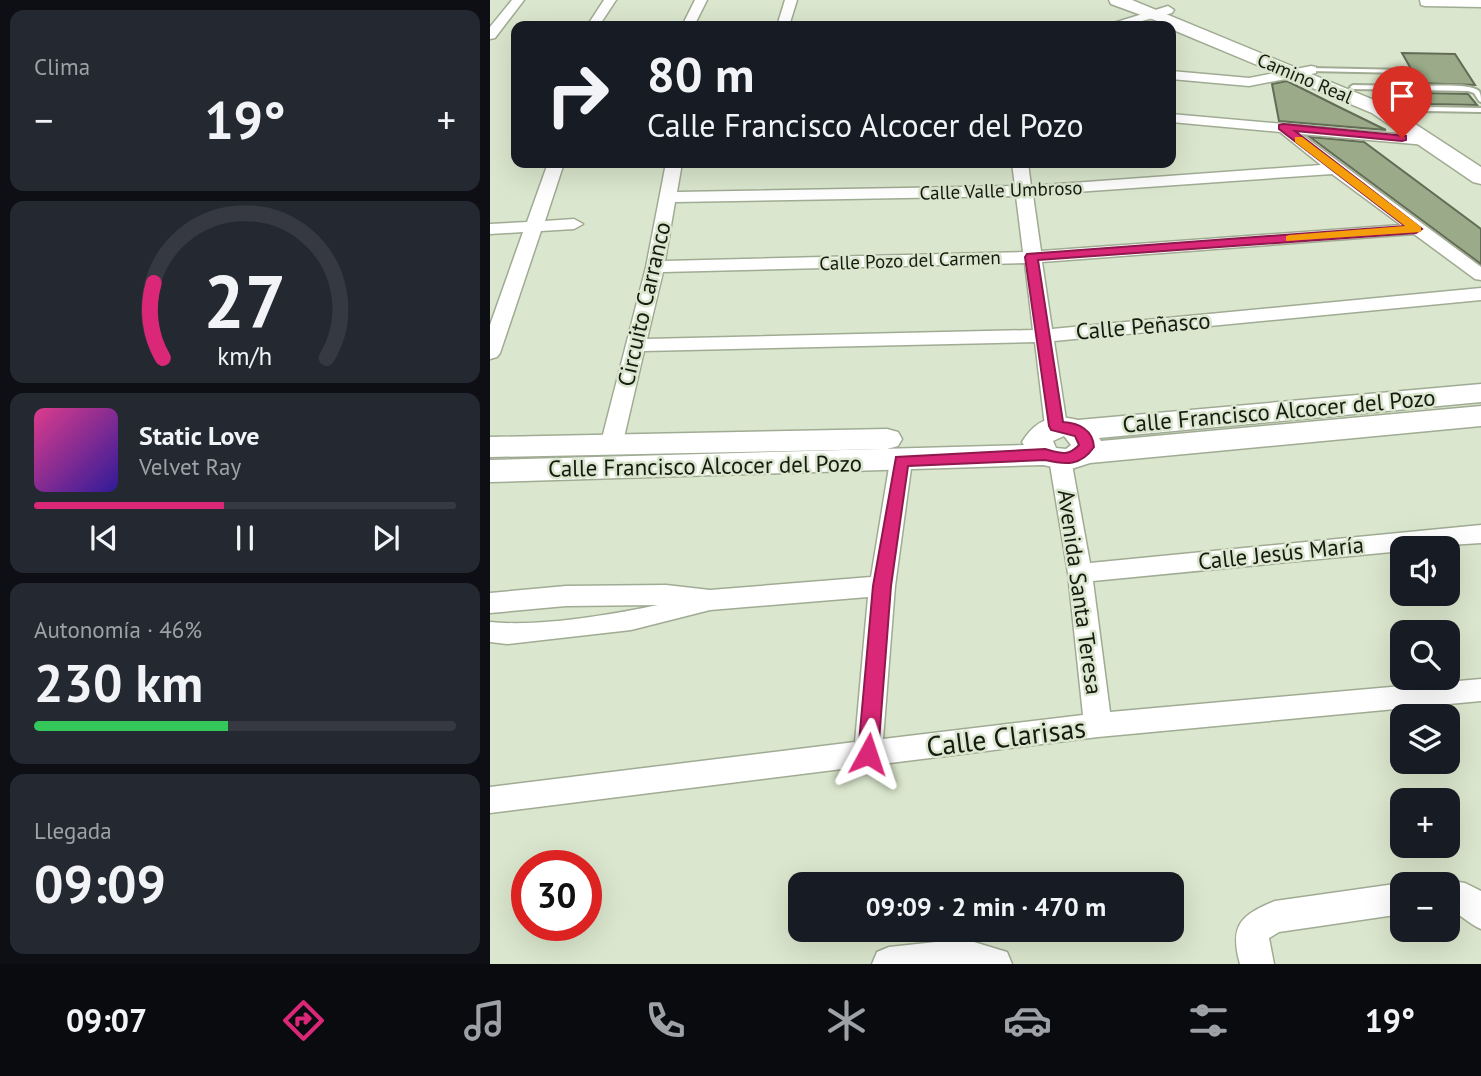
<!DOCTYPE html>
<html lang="es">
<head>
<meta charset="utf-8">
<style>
	body { margin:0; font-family:"PT Sans",sans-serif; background:#242831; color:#f1f3f6; height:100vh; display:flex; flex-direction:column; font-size:26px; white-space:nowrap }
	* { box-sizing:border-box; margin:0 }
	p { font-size:23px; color:#9ea1a6 }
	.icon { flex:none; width:38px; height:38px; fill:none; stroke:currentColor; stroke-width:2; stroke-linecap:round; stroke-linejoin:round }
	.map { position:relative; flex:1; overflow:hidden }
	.drawer { display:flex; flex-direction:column; gap:10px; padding:10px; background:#0d0f14; width:490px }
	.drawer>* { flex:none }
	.banner { position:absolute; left:21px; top:21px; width:665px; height:147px; border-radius:14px; box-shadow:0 7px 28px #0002; background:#171b24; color:#f1f3f6; overflow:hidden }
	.buttons { position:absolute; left:900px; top:536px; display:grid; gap:14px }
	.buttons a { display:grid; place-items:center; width:70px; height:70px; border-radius:14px; background:#171b24; box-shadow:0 7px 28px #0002; font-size:35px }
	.speed { position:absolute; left:21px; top:850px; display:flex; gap:14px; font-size:35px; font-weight:700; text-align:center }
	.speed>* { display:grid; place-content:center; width:91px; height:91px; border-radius:50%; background:#171b24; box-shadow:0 7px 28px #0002; line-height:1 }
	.speed .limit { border:10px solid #d22; background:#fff; color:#111 }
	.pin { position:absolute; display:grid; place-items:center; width:60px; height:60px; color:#fff; margin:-72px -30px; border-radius:50% 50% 50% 0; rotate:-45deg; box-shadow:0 0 7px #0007 }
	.pin .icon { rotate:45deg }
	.me { position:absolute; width:77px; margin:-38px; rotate:5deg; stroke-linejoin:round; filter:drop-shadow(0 0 5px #0008) }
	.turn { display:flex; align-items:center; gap:24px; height:147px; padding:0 21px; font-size:32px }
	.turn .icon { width:91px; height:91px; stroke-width:2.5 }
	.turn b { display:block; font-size:49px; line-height:60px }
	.big { font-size:52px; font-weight:700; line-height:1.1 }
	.drawer .widget { flex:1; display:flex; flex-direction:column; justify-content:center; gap:10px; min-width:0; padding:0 24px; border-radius:14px; background:#242831 }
	.drawer .dial { align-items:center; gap:0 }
	.dial svg { height:182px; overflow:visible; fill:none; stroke:#363941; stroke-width:7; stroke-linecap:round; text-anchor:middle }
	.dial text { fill:#f1f3f6; stroke:none }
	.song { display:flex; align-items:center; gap:21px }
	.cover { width:84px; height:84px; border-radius:10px; background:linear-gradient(135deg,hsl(330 70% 55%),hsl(250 70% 35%)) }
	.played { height:7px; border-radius:4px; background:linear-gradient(90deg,#db2777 45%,#363941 45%) }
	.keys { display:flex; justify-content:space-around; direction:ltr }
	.heat { display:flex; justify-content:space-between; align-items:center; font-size:38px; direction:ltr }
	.charge { height:10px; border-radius:5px; background:linear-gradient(90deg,#34c759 46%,#363941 0) }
	.trip { position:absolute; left:298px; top:872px; width:396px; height:70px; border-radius:14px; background:#171b24; box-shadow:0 7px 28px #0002; font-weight:700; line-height:70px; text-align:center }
	.tab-bar { display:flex; height:112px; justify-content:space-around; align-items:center; background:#090b0e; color:#9ea1a6 }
	.tab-bar .icon { width:49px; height:49px }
	.tab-bar .active { color:#db2777 }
	.tab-bar b { font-size:32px; color:#f1f3f6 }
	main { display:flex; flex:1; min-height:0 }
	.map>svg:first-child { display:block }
</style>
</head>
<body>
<main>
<section class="drawer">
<div class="widget"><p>Clima</p>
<div class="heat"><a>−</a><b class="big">19°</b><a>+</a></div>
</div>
<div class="widget dial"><svg viewBox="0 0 100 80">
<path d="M14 69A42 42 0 1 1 86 69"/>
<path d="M14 69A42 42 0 0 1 10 36" stroke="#db2777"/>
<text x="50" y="56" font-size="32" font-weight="700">27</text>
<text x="50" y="72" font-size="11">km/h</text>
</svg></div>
<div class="widget">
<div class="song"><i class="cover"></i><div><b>Static Love</b><p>Velvet Ray</p></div></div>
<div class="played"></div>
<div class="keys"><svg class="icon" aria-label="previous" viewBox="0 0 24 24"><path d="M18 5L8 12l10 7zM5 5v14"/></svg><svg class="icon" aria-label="pause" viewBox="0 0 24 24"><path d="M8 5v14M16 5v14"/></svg><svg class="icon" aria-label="next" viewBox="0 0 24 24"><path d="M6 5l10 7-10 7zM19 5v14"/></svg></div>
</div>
<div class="widget"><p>Autonomía · 46%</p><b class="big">230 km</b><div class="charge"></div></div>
<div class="widget"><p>Llegada</p><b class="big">09:09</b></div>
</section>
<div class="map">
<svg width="991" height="964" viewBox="0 0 991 964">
	<rect width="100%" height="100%" fill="#dae6cd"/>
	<!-- building -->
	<g fill="#9bab89" stroke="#626c56" stroke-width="2">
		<polygon points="912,53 965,54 985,85 929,83"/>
		<polygon points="797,81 849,107 896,130 789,121 782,84"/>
		<polygon points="934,93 978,94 987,105 941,104"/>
		<polygon points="820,137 874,142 991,229 991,264"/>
	</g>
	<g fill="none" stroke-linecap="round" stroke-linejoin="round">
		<!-- lane casing -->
		<g stroke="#a0ab93" stroke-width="4">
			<path id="lane" d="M821 68 918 70 928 86C940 86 981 83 989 91 991 94 991 98 991 102L989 101 984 93 978 91 930 90 939 107 991 108V112L937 111 915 113V111L933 108 923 90 863 89 860 87 863 85 921 86 914 73 819 71 818 70Z"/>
		</g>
		<!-- street casing -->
		<g stroke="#a0ab93" stroke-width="3">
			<g id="street">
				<polygon points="22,0 34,0 5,38 0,39 0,27"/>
				<polygon points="114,0 126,0 109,26 97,26"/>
				<polygon points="205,0 217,0 204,26 192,26"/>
				<polygon points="295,0 307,0 299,26 287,26"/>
				<polygon points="930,0 991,0 991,7 935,6 931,5"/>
				<polygon points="678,6 684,10 682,13 633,26 614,26"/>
				<polygon points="821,66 826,67 826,73 759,86 681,79 681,71 759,78"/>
				<path d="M681 114 941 137 944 140 936 145 811 134 991 267V280L985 279 924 234 552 262 562 329 991 288V300L564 341 577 426 574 431H558L555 426 545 342 154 351 132 446 129 451 121 453 113 451 110 446 156 267 176 163H192L187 192 525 186 522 163H538L541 186 831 165 790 132 681 122ZM842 174 911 225 551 251 543 195ZM526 196 533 252 175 261 185 202ZM535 263 543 330 157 339 173 272Z"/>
				<polygon points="58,163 74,163 55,221 84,219 93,224 84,229 51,231 10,353 7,357 0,359 0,325 33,232 0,234 0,224 37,222"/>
				<path d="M570 451 578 454 581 459 600 563 991 525V543L912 548V551L603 581 620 712 991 679V701L608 737 0 813V787L365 742 378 597 220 610 141 630 17 644 0 642V622C48 627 120 615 168 605L76 606 0 613V593L76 586 176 585 220 590 381 577 400 461 403 456 411 453 419 456 422 461 405 586 393 739 593 715 578 573 559 459 562 454Z"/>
				<path d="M957 880 975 883 991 891V929C978 924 971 913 957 910V884H947Z"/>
				<path d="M912 883 915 884H912V914L789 932 779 938 784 964H750C739 925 751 915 785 901Z"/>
				<polygon points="474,939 517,952 522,964 382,964 387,952 399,947"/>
			</g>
		</g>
		<!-- secondary casing -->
		<g stroke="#a0ab93" stroke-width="3">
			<g id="secondary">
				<polygon points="619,0 642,0 896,105 991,167 991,184 983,182 882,113 681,29 681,26 621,4"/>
				<path d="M991 384V402L609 438 611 441 991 406V426L600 463 578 470 553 465 0 482V460L534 445 532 442C545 420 563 413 588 420ZM574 436 581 445 576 449 566 448 563 441Z"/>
				<polygon points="397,429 408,432 412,439 408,446 397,449 0,457 0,437"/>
			</g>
		</g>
		<!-- lane -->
		<use href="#lane" fill="#fff" fill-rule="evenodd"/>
		<!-- street -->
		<use href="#street" fill="#fff" fill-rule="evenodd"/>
		<!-- secondary -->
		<use href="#secondary" fill="#fff" fill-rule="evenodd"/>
	</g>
	<!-- route -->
	<path fill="#db2777" stroke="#8e194d" stroke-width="2" d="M793 124 916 136V140L912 141 805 131 932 229 926 233 548 260 573 422C589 423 603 430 604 447 591 466 576 465 555 460L418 466 401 586 388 754 385 760 378 763 371 760 368 754 383 586 406 457 555 449C570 453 578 457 589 445L585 436 561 430 559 426 535 257 537 254 915 226 789 129V125Z"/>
	<!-- slow -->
	<polygon fill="#f59e0b" points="805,137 812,137 931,227 931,232 796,241 796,236 800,235 915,226 805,142"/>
	<g text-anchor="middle" stroke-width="5" stroke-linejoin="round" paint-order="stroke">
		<!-- far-street labels -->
		<g font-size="19" fill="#161a11" stroke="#dae6cd">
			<text transform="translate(815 78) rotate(23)" y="7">Camino Real</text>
			<text transform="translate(511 190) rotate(-2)" y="7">Calle Valle Umbroso</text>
			<text transform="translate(420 260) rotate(-2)" y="7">Calle Pozo del Carmen</text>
		</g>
		<!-- street labels -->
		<g font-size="23" fill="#161a11" stroke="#dae6cd">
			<text transform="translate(154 304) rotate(-77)" y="8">Circuito Carranco</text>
			<text transform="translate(653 326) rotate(-5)" y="8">Calle Peñasco</text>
			<text transform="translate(789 411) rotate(-5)" y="8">Calle Francisco Alcocer del Pozo</text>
			<text transform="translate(215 466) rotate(-1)" y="8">Calle Francisco Alcocer del Pozo</text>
			<text transform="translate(791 553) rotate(-6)" y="8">Calle Jesús María</text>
			<text transform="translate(590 592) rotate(82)" y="8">Avenida Santa Teresa</text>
		</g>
		<!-- near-street labels -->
		<g font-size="28" fill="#161a11" stroke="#dae6cd">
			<text transform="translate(516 737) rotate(-7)" y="10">Calle Clarisas</text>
		</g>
	</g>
</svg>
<div class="buttons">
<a><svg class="icon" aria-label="sound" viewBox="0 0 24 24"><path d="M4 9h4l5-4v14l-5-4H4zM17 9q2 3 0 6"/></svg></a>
<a><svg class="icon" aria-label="search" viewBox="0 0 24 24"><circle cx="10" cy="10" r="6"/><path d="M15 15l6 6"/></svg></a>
<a><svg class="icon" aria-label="layers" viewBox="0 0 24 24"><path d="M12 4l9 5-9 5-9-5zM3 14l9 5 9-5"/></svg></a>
<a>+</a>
<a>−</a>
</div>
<div class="speed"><div class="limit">30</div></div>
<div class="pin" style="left:912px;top:138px;background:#d93025"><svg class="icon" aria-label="arrive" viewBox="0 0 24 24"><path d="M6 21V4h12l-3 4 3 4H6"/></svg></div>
<svg class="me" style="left:378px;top:754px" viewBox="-20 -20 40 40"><path d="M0-17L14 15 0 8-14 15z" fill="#db2777" stroke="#fff" stroke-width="4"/></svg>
<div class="trip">09:09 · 2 min · 470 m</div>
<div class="banner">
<div class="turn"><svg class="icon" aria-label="right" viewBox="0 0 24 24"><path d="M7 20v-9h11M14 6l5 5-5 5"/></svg><div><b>80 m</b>Calle Francisco Alcocer del Pozo</div></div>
</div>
</div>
</main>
<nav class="tab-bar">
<b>09:07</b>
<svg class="icon active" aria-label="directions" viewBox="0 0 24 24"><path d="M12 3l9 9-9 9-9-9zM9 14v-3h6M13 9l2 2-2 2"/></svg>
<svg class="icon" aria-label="music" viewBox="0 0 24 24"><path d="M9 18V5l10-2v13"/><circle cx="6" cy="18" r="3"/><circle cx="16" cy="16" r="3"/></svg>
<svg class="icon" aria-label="phone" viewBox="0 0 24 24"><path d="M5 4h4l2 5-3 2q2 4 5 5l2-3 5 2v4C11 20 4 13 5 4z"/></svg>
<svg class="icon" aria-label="climate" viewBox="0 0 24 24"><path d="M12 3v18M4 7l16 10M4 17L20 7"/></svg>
<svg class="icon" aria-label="car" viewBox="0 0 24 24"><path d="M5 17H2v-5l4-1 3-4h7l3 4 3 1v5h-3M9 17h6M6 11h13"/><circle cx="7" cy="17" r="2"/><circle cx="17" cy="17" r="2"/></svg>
<svg class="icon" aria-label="filters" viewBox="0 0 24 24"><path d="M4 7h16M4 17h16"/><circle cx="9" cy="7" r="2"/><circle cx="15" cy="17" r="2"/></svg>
<b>19°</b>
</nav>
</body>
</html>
